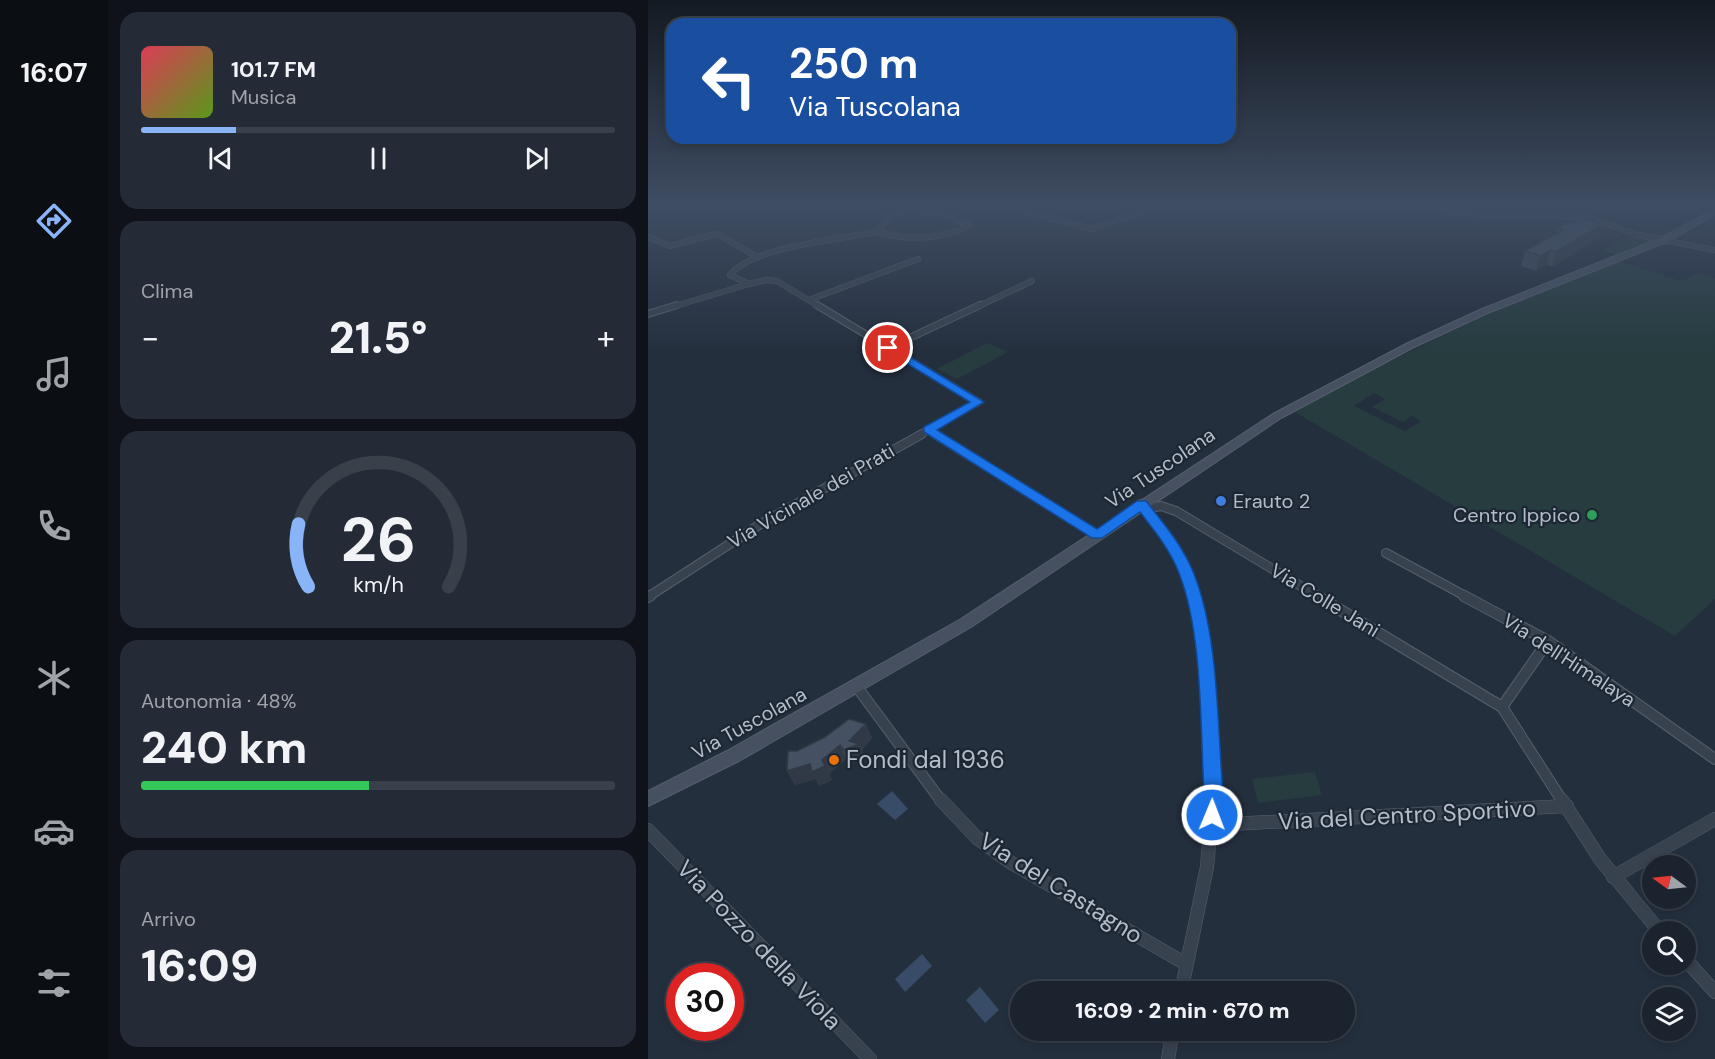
<!DOCTYPE html>
<html lang="it">
<head>
<meta charset="utf-8">
<style>
	body { margin:0; font-family:"DM Sans",sans-serif; background:#242b36; color:#f1f3f6; height:100vh; display:flex; flex-direction:column; font-size:22px; white-space:nowrap }
	* { box-sizing:border-box; margin:0 }
	p { font-size:20px; color:#a0a4aa }
	.icon { flex:none; width:33px; height:33px; fill:none; stroke:currentColor; stroke-width:2; stroke-linecap:round; stroke-linejoin:round }
	.map { position:relative; flex:1; overflow:hidden }
	.side { display:flex; flex-direction:column; gap:12px; padding:12px; background:#0f1319; width:540px }
	.side>* { flex:none }
	.top-card { position:absolute; left:18px; top:18px; width:570px; height:126px; border-radius:18px; box-shadow:0 3px 9px #0003,0 0 0 2px #39404a; background:#1a4fa0; color:#fff; overflow:hidden }
	.needle { width:39px; rotate:285deg }
	.tools { position:absolute; left:994px; top:855px; display:grid; gap:12px }
	.tools a { display:grid; place-items:center; width:54px; height:54px; border-radius:50%; background:#1b232e; box-shadow:0 3px 9px #0003,0 0 0 2px #39404a; font-size:30px }
	.speed { position:absolute; left:18px; top:963px; display:flex; gap:12px; font-size:30px; font-weight:700; text-align:center }
	.speed>* { display:grid; place-content:center; width:78px; height:78px; border-radius:50%; background:#1b232e; box-shadow:0 3px 9px #0003,0 0 0 2px #39404a; line-height:1 }
	.speed .limit { border:9px solid #d22; background:#fff; color:#111 }
	.pin { position:absolute; display:grid; place-items:center; width:51px; height:51px; color:#fff; margin:-26px; border:3px solid #fff; border-radius:50%; box-shadow:0 2px 6px #0007 }
	.me { position:absolute; width:66px; margin:-33px; rotate:1deg; stroke-linejoin:round; filter:drop-shadow(0 0 4px #0008) }
	.turn { display:flex; align-items:center; gap:21px; height:126px; padding:0 24px; font-size:27px }
	.turn .icon { width:78px; height:78px; stroke-width:2.5 }
	.turn b { display:block; font-size:42px; line-height:51px }
	.big { font-size:45px; font-weight:800; line-height:1.1 }
	.side .card { flex:1; display:flex; flex-direction:column; justify-content:center; gap:9px; min-width:0; padding:0 21px; border-radius:18px; background:#242b36 }
	.side .dial { align-items:center; gap:0 }
	.dial svg { height:156px; overflow:visible; fill:none; stroke:#39404a; stroke-width:7; stroke-linecap:round; text-anchor:middle }
	.dial text { fill:#f1f3f6; stroke:none }
	.song { display:flex; align-items:center; gap:18px }
	.cover { width:72px; height:72px; border-radius:9px; background:linear-gradient(135deg,hsl(350 70% 55%),hsl(90 70% 35%)) }
	.played { height:6px; border-radius:3px; background:linear-gradient(90deg,#8ab4f8 20%,#39404a 20%) }
	.keys { display:flex; justify-content:space-around; direction:ltr }
	.heat { display:flex; justify-content:space-between; align-items:center; font-size:33px; direction:ltr }
	.charge { height:9px; border-radius:4px; background:linear-gradient(90deg,#34c759 48%,#39404a 0) }
	.trip { position:absolute; left:362px; top:981px; width:345px; height:60px; border-radius:30px; background:#1b232e; box-shadow:0 3px 9px #0003,0 0 0 2px #39404a; font-weight:800; line-height:60px; text-align:center }
	main { display:flex; flex:1; min-height:0 }
	.tab-bar { display:flex; flex-direction:column; width:108px; justify-content:space-around; align-items:center; background:#0b0e12; color:#a0a4aa }
	.tab-bar .icon { width:42px; height:42px }
	.tab-bar .current { color:#8ab4f8 }
	.tab-bar b { font-size:27px; color:#f1f3f6 }
	.map>svg:first-child { display:block }
</style>
</head>
<body>
<main>
<nav class="tab-bar">
<b>16:07</b>
<svg class="icon current" aria-label="directions" viewBox="0 0 24 24"><path d="M12 3l9 9-9 9-9-9zM9 14v-3h6M13 9l2 2-2 2"/></svg>
<svg class="icon" aria-label="music" viewBox="0 0 24 24"><path d="M9 18V5l10-2v13"/><circle cx="6" cy="18" r="3"/><circle cx="16" cy="16" r="3"/></svg>
<svg class="icon" aria-label="phone" viewBox="0 0 24 24"><path d="M5 4h4l2 5-3 2q2 4 5 5l2-3 5 2v4C11 20 4 13 5 4z"/></svg>
<svg class="icon" aria-label="climate" viewBox="0 0 24 24"><path d="M12 3v18M4 7l16 10M4 17L20 7"/></svg>
<svg class="icon" aria-label="car" viewBox="0 0 24 24"><path d="M5 17H2v-5l4-1 3-4h7l3 4 3 1v5h-3M9 17h6M6 11h13"/><circle cx="7" cy="17" r="2"/><circle cx="17" cy="17" r="2"/></svg>
<svg class="icon" aria-label="filters" viewBox="0 0 24 24"><path d="M4 7h16M4 17h16"/><circle cx="9" cy="7" r="2"/><circle cx="15" cy="17" r="2"/></svg>
</nav>
<section class="side">
<div class="card">
<div class="song"><i class="cover"></i><div><b>101.7 FM</b><p>Musica</p></div></div>
<div class="played"></div>
<div class="keys"><svg class="icon" aria-label="previous" viewBox="0 0 24 24"><path d="M18 5L8 12l10 7zM5 5v14"/></svg><svg class="icon" aria-label="pause" viewBox="0 0 24 24"><path d="M8 5v14M16 5v14"/></svg><svg class="icon" aria-label="next" viewBox="0 0 24 24"><path d="M6 5l10 7-10 7zM19 5v14"/></svg></div>
</div>
<div class="card"><p>Clima</p>
<div class="heat"><a>−</a><b class="big">21.5°</b><a>+</a></div>
</div>
<div class="card dial"><svg viewBox="0 0 100 80">
<path d="M14 69A42 42 0 1 1 86 69"/>
<path d="M14 69A42 42 0 0 1 9 37" stroke="#8ab4f8"/>
<text x="50" y="56" font-size="32" font-weight="700">26</text>
<text x="50" y="72" font-size="11">km/h</text>
</svg></div>
<div class="card"><p>Autonomia · 48%</p><b class="big">240 km</b><div class="charge"></div></div>
<div class="card"><p>Arrivo</p><b class="big">16:09</b></div>
</section>
<div class="map">
<svg width="1067" height="1059" viewBox="0 0 1067 1059">
	<rect width="100%" height="100%" fill="#242f3e"/>
	<!-- green -->
	<g fill="#263c3f" fill-rule="evenodd">
		<polygon points="985,237 1007,239 967,254 955,250 978,238"/>
		<path d="M971 261 1033 281 1051 273 1067 279V599L1027 636 647 412C753 352 857 305 971 261ZM726 393 737 399 724 407 755 422 764 416 773 421 757 431 706 406Z"/>
		<polygon points="339,343 360,352 309,379 289,369"/>
		<polygon points="667,772 674,795 610,803 604,779"/>
	</g>
	<!-- water -->
	<g fill="#394c67">
		<polygon points="244,791 260,809 247,820 229,804"/>
		<polygon points="274,954 284,966 257,992 247,979"/>
		<polygon points="332,987 351,1010 337,1023 318,1000"/>
	</g>
	<g fill="none" stroke-linecap="round" stroke-linejoin="round">
		<!-- minor-far4 casing -->
		<g stroke="#565f6c" stroke-width="6">
			<g id="minor-far4">
				<polyline points="714,204 848,216 939,217 990,235 1067,250"/>
				<polyline points="355,206 444,229 517,204"/>
				<path d="M261 210 294 214 321 225C294 241 258 240 229 232L242 216Z"/>
				<polyline points="0,237 22,246 69,234 108,256"/>
				<polyline points="161,300 270,259"/>
				<polyline points="24,307 101,284"/>
				<path d="M172 307 129 281 118 280 101 284 82 275C103 247 193 239 229 232"/>
				<polyline points="329,307 384,281"/>
			</g>
		</g>
		<!-- minor-far3 casing -->
		<g stroke="#565f6c" stroke-width="8">
			<g id="minor-far3">
				<polyline points="169,305 330,402"/>
				<polyline points="0,314 29,305"/>
				<polyline points="240,348 332,305"/>
				<polyline points="280,429 290,435"/>
				<polyline points="271,435 330,402"/>
			</g>
		</g>
		<!-- minor-far2 casing -->
		<g stroke="#565f6c" stroke-width="10">
			<g id="minor-far2">
				<polyline points="287,434 449,535"/>
				<polyline points="493,504 531,556 547,597"/>
				<polyline points="497,509 513,506 528,511 671,597"/>
				<polyline points="738,553 819,597"/>
				<polyline points="0,597 114,523 274,434"/>
			</g>
		</g>
		<!-- minor-far1 casing -->
		<g stroke="#565f6c" stroke-width="12">
			<g id="minor-far1">
				<polyline points="546,596 558,664 565,802"/>
				<polyline points="669,596 854,707"/>
				<polyline points="816,596 900,641 1067,759"/>
				<polyline points="0,597 2,596"/>
				<polyline points="900,641 854,707 915,802"/>
				<polyline points="209,687 294,802"/>
			</g>
		</g>
		<!-- minor casing -->
		<g stroke="#565f6c" stroke-width="14">
			<g id="minor">
				<polyline points="293,800 329,838 362,862 538,964"/>
				<polyline points="914,800 952,859 1012,932"/>
				<polyline points="564,825 919,806"/>
				<polyline points="0,830 222,1059"/>
				<polyline points="965,877 1067,819"/>
				<polyline points="1038,960 1067,992"/>
				<polyline points="533,992 559,867 565,800"/>
				<polyline points="520,1059 525,1030"/>
			</g>
		</g>
		<!-- secondary casing -->
		<g stroke="#565f6c" stroke-width="2">
			<polygon id="secondary" points="1067,209 1067,214 1021,241 840,313 766,347 633,418 323,627 91,761 0,806 0,791 79,751 313,619 625,414 760,343 834,309 1015,237"/>
		</g>
		<!-- minor-far4 -->
		<use href="#minor-far4" stroke="#38414e" stroke-width="5"/>
		<!-- minor-far3 -->
		<use href="#minor-far3" stroke="#38414e" stroke-width="6"/>
		<!-- minor-far2 -->
		<use href="#minor-far2" stroke="#38414e" stroke-width="8"/>
		<!-- minor-far1 -->
		<use href="#minor-far1" stroke="#38414e" stroke-width="10"/>
		<!-- minor -->
		<use href="#minor" stroke="#38414e" stroke-width="13"/>
		<!-- secondary -->
		<use href="#secondary" fill="#465061" fill-rule="evenodd"/>
	</g>
	<!-- wall -->
	<g fill="#3b4654">
		<polygon points="909,228 950,239 904,267 899,265 888,271 873,266 877,251 907,234"/>
		<polygon points="218,724 224,738 214,750 217,758 203,764 198,759 181,774 184,780 171,786 168,779 147,785 139,771 149,751"/>
	</g>
	<!-- shaded-wall -->
	<g fill="#303945">
		<polygon points="955,224 950,239 904,267 908,252"/>
		<polygon points="903,250 899,265 888,271 892,256"/>
		<polygon points="218,724 224,738 214,750 217,758 203,764 196,750 201,741"/>
		<polygon points="192,745 198,759 181,774 184,780 171,786 168,779 147,785 139,771 162,764 174,760"/>
	</g>
	<!-- building -->
	<g fill="#455162" stroke="#303945" stroke-width="1.5">
		<polygon points="936,219 955,224 908,252 903,250 892,256 877,251 915,230 909,228 919,223 925,224"/>
		<polygon points="201,719 218,724 201,741 211,744 196,750 192,745 174,760 177,766 164,772 162,764 139,771 140,751 149,751 177,737"/>
	</g>
	<!-- sky -->
	<linearGradient id="sky" x2="0" y2="1"><stop stop-color="#141a22"/><stop offset="0.58" stop-color="#3f4d63"/><stop offset="1" stop-color="#3f4d63" stop-opacity="0"/></linearGradient>
	<rect width="1067" height="353" fill="url(#sky)"/>
	<!-- route -->
	<path fill="#1a73e8" stroke="#114b97" stroke-width="1.5" d="M237 346H244L336 402 289 430 449 529 489 501H498C516 524 535 546 546 574 571 637 569 724 575 792L574 815 571 821 564 824 558 821 555 815 556 792C552 726 555 634 531 573 522 550 507 531 492 512L454 538H444L276 432V427L322 402 237 350Z"/>
	<!-- markers -->
	<circle fill="#3f7fe0" stroke="#1d2633" stroke-width="2" cx="573" cy="501" r="6"/>
	<circle fill="#2e9e5b" stroke="#1d2633" stroke-width="2" cx="944" cy="515" r="6"/>
	<circle fill="#e8710a" stroke="#1d2633" stroke-width="2" cx="186" cy="760" r="6"/>
	<g text-anchor="middle" stroke-width="4.5" stroke-linejoin="round" paint-order="stroke">
		<!-- street labels -->
		<g font-size="20" fill="#b4bcc9" stroke="#1d2633">
			<text transform="translate(512 468) rotate(-34)" y="7">Via Tuscolana</text>
			<text transform="translate(163 496) rotate(-30)" y="7">Via Vicinale dei Prati</text>
			<text transform="translate(677 600) rotate(31)" y="7">Via Colle Jani</text>
			<text transform="translate(921 660) rotate(33)" y="7">Via dell'Himalaya</text>
			<text transform="translate(101 723) rotate(-29)" y="7">Via Tuscolana</text>
		</g>
		<!-- poi labels -->
		<g font-size="20" fill="#b4bcc9" stroke="#1d2633" text-anchor="start">
			<text x="585" y="508">Erauto 2</text>
			<text x="932" y="522" text-anchor="end">Centro Ippico</text>
		</g>
		<!-- near-poi labels -->
		<g font-size="24" fill="#b4bcc9" stroke="#1d2633" text-anchor="start">
			<text x="198" y="768">Fondi dal 1936</text>
		</g>
		<!-- near-street labels -->
		<g font-size="24" fill="#b4bcc9" stroke="#1d2633">
			<text transform="translate(759 815) rotate(-3)" y="8">Via del Centro Sportivo</text>
			<text transform="translate(413 888) rotate(32)" y="8">Via del Castagno</text>
			<text transform="translate(111 945) rotate(46)" y="8">Via Pozzo della Viola</text>
		</g>
	</g>
</svg>
<div class="tools">
<a><svg class="needle" viewBox="-14 -14 28 28"><path d="M0-13l5 13h-10z" fill="#e53935"/><path d="M0 13l5-13h-10z" fill="#a0a4aa"/></svg></a>
<a><svg class="icon" aria-label="search" viewBox="0 0 24 24"><circle cx="10" cy="10" r="6"/><path d="M15 15l6 6"/></svg></a>
<a><svg class="icon" aria-label="layers" viewBox="0 0 24 24"><path d="M12 4l9 5-9 5-9-5zM3 14l9 5 9-5"/></svg></a>
</div>
<div class="speed"><div class="limit">30</div></div>
<div class="pin" style="left:240px;top:348px;background:#d93025"><svg class="icon" aria-label="arrive" viewBox="0 0 24 24"><path d="M6 21V4h12l-3 4 3 4H6"/></svg></div>
<svg class="me" style="left:564px;top:815px" viewBox="-20 -20 40 40"><circle r="17" fill="#1a73e8" stroke="#fff" stroke-width="3"/><path d="M0-11L8 9 0 5-8 9z" fill="#fff"/></svg>
<div class="trip">16:09 · 2 min · 670 m</div>
<div class="top-card">
<div class="turn"><svg class="icon" aria-label="left" viewBox="0 0 24 24"><path d="M17 20v-9H6M10 6l-5 5 5 5"/></svg><div><b>250 m</b>Via Tuscolana</div></div>
</div>
</div>
</main>
</body>
</html>
